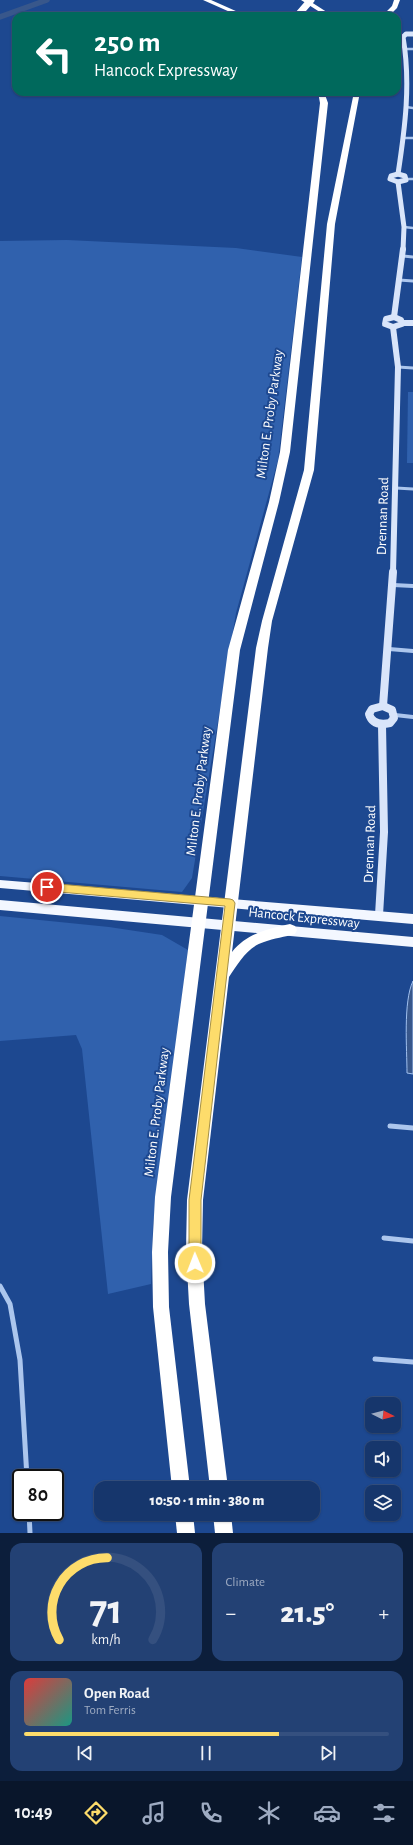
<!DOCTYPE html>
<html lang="en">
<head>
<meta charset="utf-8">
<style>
	body { margin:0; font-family:"Alegreya Sans",sans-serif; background:#234174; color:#f1f3f6; height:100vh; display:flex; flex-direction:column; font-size:15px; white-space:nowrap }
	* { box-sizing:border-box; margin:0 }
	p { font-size:13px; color:#9eabc2 }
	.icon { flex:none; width:22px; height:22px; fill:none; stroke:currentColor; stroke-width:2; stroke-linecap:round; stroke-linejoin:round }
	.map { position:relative; height:1533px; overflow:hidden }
	.details { display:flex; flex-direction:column; gap:10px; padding:10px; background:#0c1e3b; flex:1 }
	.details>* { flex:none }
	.hud { position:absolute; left:12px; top:12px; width:389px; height:84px; border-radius:12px; box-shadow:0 1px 3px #0004,0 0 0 1px #35507f; background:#00695c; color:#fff; overflow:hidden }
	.needle { width:26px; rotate:96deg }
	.fabs { position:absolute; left:365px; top:1397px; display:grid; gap:8px }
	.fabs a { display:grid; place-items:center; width:36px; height:36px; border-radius:8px; background:#16366c; box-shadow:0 1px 3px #0004,0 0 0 1px #35507f; font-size:20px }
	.speed { position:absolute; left:12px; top:1469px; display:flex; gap:8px; font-size:20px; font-weight:700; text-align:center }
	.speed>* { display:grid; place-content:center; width:52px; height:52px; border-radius:50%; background:#16366c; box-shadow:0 1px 3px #0004,0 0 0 1px #35507f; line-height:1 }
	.speed .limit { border:2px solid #111; border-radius:6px; background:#fff; color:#111 }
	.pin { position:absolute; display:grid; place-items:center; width:34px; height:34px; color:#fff; margin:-17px; border:2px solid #fff; border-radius:50%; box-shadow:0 1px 4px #0007 }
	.me { position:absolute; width:44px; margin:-22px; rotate:359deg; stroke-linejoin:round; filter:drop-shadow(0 0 3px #0008) }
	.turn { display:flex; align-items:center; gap:14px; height:84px; padding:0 16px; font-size:18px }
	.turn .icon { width:52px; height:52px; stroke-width:2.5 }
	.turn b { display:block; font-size:28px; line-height:34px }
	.big { font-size:30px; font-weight:800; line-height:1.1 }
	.details .tile { flex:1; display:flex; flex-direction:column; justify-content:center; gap:6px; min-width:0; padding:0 14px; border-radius:12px; background:#234174 }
	.details .dial { align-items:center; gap:0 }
	.dial svg { height:104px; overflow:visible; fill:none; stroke:#35507f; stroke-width:7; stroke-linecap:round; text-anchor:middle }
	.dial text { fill:#f1f3f6; stroke:none }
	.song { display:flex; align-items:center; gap:12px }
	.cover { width:48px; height:48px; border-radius:6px; background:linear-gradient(135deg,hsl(0 70% 55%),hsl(170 70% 35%)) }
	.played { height:4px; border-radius:2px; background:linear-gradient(90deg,#fddc6b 70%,#35507f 70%) }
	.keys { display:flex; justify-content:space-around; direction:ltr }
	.heat { display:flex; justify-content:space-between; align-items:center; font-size:22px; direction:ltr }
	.details .tiles { flex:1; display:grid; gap:10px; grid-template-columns:1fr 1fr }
	.tile:last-child { grid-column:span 2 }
	.trip { position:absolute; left:94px; top:1481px; width:226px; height:40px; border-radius:12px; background:#16366c; box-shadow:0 1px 3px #0004,0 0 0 1px #35507f; font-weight:800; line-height:40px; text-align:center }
	.menu { display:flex; height:64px; justify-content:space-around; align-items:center; background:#09162b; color:#9eabc2 }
	.menu .icon { width:28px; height:28px }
	.menu .active { color:#fddc6b }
	.menu b { font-size:18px; color:#f1f3f6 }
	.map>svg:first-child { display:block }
</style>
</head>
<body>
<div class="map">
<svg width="413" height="1533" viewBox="0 0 413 1533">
	<rect width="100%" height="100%" fill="#1d4890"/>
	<!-- green -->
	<g fill="#3061ad">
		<polygon points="67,240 236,248 302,257 278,460 236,613 192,878 182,892 0,876 0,241"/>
		<polygon points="408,392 413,392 413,463 407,463"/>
		<polygon points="0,916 109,927 162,935 188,950 153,1224 151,1284 108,1294 82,1049 76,1035 0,1041"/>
	</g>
	<!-- water -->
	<path fill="#38578b" stroke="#a0c0ef" d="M413 981V1074L407 1073C407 1049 403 1002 413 981Z"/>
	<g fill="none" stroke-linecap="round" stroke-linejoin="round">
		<!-- canal -->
		<polyline stroke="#38578b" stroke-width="5.5" points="0,17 47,0"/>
		<!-- street-far3 -->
		<g stroke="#acc6ed" stroke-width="2.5">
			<polyline points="406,49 413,49"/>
			<polyline points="406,107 413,108"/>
			<polyline points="405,138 413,138"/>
			<polyline points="406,179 413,179"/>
			<polyline points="404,227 413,228"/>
		</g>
		<!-- street-far2 -->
		<g stroke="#acc6ed" stroke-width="3">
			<polyline points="403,256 413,257"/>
			<polyline points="399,280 413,281"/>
			<polyline points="398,367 413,368"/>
			<polyline points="396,488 413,489"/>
		</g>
		<!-- street-far1 -->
		<g stroke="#acc6ed" stroke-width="4">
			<polyline points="393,585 413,586"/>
			<polyline points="389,649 413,651"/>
			<polyline points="395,715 413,717"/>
		</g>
		<!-- street -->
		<g stroke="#acc6ed" stroke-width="5">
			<polyline points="390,1126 413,1128"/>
			<polyline points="384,1238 413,1241"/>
			<polyline points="0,1286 10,1304 20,1360 27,1478"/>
			<polyline points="375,1359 413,1362"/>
			<polyline points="29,1512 30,1533"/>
		</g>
		<!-- secondary-far2 -->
		<g stroke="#d9e5fa" stroke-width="5">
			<path d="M398 174C405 128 411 83 403 37L406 34H413"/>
			<polygon points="398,174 405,176 406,180 398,182 390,179 391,176"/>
			<polyline points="398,182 404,227 403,250"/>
		</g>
		<!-- secondary-far1 -->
		<g stroke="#d9e5fa" stroke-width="6">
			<polyline points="394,317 403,249"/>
			<polygon points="394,317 401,320 402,324 393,327 385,324 386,319"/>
			<polyline points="403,323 413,323"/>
			<polyline points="393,327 398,367 393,573"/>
		</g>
		<!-- secondary -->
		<g stroke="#d9e5fa" stroke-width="8">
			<polyline points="383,706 393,572"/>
			<path d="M383 706 392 710 394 718 390 723C381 725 372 724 369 714L372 709Z"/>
			<polyline points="379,915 384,832 382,725"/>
		</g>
		<!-- primary -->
		<g fill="#f3f7ff" fill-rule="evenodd">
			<polygon points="0,880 413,914 413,924 0,888"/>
			<polygon points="0,900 413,937 413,947 0,910"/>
		</g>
		<!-- highway -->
		<g fill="#fff" fill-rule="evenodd">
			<polygon points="203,0 211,0 247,16 239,16"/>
			<polygon points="301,0 308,0 333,16 326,16"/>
			<polygon points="394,0 400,0 397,8 389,16 382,16 392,6"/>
			<polygon points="318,92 324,92 328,103 290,452 279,502 240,650 171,1197 168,1252 169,1307 190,1488 172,1488 153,1307 152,1252 155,1197 228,650 269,502 280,452 320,103"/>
			<path d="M354 92H360L335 224 314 470 272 621 268 648 232 952C247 933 268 929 290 924L295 926 297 930 295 934C285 937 274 938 264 942 247 947 238 964 229 977L203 1200 202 1250 205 1304 228 1488H210L189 1304 186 1250 187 1200 256 648 262 621 304 470 327 224Z"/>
			<polygon points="175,1514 193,1514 195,1533 177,1533"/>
			<polygon points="213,1514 231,1514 233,1533 215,1533"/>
		</g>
		<!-- highway-bridge -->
		<polyline stroke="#fff" stroke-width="7" points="297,16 311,0"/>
	</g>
	<!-- route -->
	<polygon fill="#fddc6b" stroke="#a48f46" points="47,883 230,899 233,900 235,903 201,1200 201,1263 199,1267 195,1269 190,1267 189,1263 189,1200 225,906 47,891 42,887"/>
	<g text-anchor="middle" stroke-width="4" stroke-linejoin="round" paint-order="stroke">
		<!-- street labels -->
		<g font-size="14" fill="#fff" stroke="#1d4890">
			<text transform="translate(269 414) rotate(-82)" y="5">Milton E. Proby Parkway</text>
			<text transform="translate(382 516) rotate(-88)" y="5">Drennan Road</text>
			<text transform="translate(198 791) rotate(-83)" y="5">Milton E. Proby Parkway</text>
			<text transform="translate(369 844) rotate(-88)" y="5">Drennan Road</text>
			<text transform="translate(304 917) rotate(6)" y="5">Hancock Expressway</text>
			<text transform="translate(156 1112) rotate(-83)" y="5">Milton E. Proby Parkway</text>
		</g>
	</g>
</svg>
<div class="fabs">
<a><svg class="needle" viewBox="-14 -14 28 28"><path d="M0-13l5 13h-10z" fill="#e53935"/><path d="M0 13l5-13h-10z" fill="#9eabc2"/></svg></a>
<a><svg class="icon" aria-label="sound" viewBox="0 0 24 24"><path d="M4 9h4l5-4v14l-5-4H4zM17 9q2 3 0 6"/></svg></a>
<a><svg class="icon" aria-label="layers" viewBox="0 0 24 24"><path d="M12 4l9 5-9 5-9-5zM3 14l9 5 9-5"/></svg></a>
</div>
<div class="speed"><div class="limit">80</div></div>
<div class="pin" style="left:47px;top:887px;background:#d93025"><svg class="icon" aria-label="arrive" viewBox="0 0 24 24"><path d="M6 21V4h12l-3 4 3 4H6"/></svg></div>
<svg class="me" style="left:195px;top:1263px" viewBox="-20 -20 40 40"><circle r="17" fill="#fddc6b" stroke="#fff" stroke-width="3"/><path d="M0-11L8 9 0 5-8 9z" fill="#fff"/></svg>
<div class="trip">10:50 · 1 min · 380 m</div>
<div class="hud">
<div class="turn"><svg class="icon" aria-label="left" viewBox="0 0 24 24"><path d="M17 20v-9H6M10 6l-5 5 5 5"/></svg><div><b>250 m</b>Hancock Expressway</div></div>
</div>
</div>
<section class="details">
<div class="tiles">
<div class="tile dial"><svg viewBox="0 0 100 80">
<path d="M14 69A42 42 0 1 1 86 69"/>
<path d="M14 69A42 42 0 0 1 51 6" stroke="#fddc6b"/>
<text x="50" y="56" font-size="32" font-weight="700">71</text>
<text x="50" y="72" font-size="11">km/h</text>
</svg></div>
<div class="tile"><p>Climate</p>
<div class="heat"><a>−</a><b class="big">21.5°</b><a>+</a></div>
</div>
<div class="tile">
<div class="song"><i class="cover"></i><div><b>Open Road</b><p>Tom Ferris</p></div></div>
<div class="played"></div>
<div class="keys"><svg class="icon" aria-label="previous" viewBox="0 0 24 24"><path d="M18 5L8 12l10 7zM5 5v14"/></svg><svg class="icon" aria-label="pause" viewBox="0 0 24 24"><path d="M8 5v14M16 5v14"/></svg><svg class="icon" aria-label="next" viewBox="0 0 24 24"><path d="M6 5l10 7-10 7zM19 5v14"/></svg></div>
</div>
</div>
</section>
<nav class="menu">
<b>10:49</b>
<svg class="icon active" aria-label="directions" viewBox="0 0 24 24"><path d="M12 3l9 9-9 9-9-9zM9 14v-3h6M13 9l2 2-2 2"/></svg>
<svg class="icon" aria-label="music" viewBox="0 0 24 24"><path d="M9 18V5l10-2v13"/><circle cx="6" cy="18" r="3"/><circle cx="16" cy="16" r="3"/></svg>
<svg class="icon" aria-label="phone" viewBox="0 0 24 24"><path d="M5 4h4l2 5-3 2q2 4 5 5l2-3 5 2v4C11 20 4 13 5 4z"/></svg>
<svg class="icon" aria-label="climate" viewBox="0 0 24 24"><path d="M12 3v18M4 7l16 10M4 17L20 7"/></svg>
<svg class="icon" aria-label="car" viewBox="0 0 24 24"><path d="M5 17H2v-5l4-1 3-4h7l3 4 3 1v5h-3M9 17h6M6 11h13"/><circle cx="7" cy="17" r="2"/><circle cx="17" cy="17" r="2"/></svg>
<svg class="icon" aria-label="filters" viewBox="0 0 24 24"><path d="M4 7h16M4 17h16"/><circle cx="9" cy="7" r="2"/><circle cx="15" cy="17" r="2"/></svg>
</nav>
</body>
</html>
